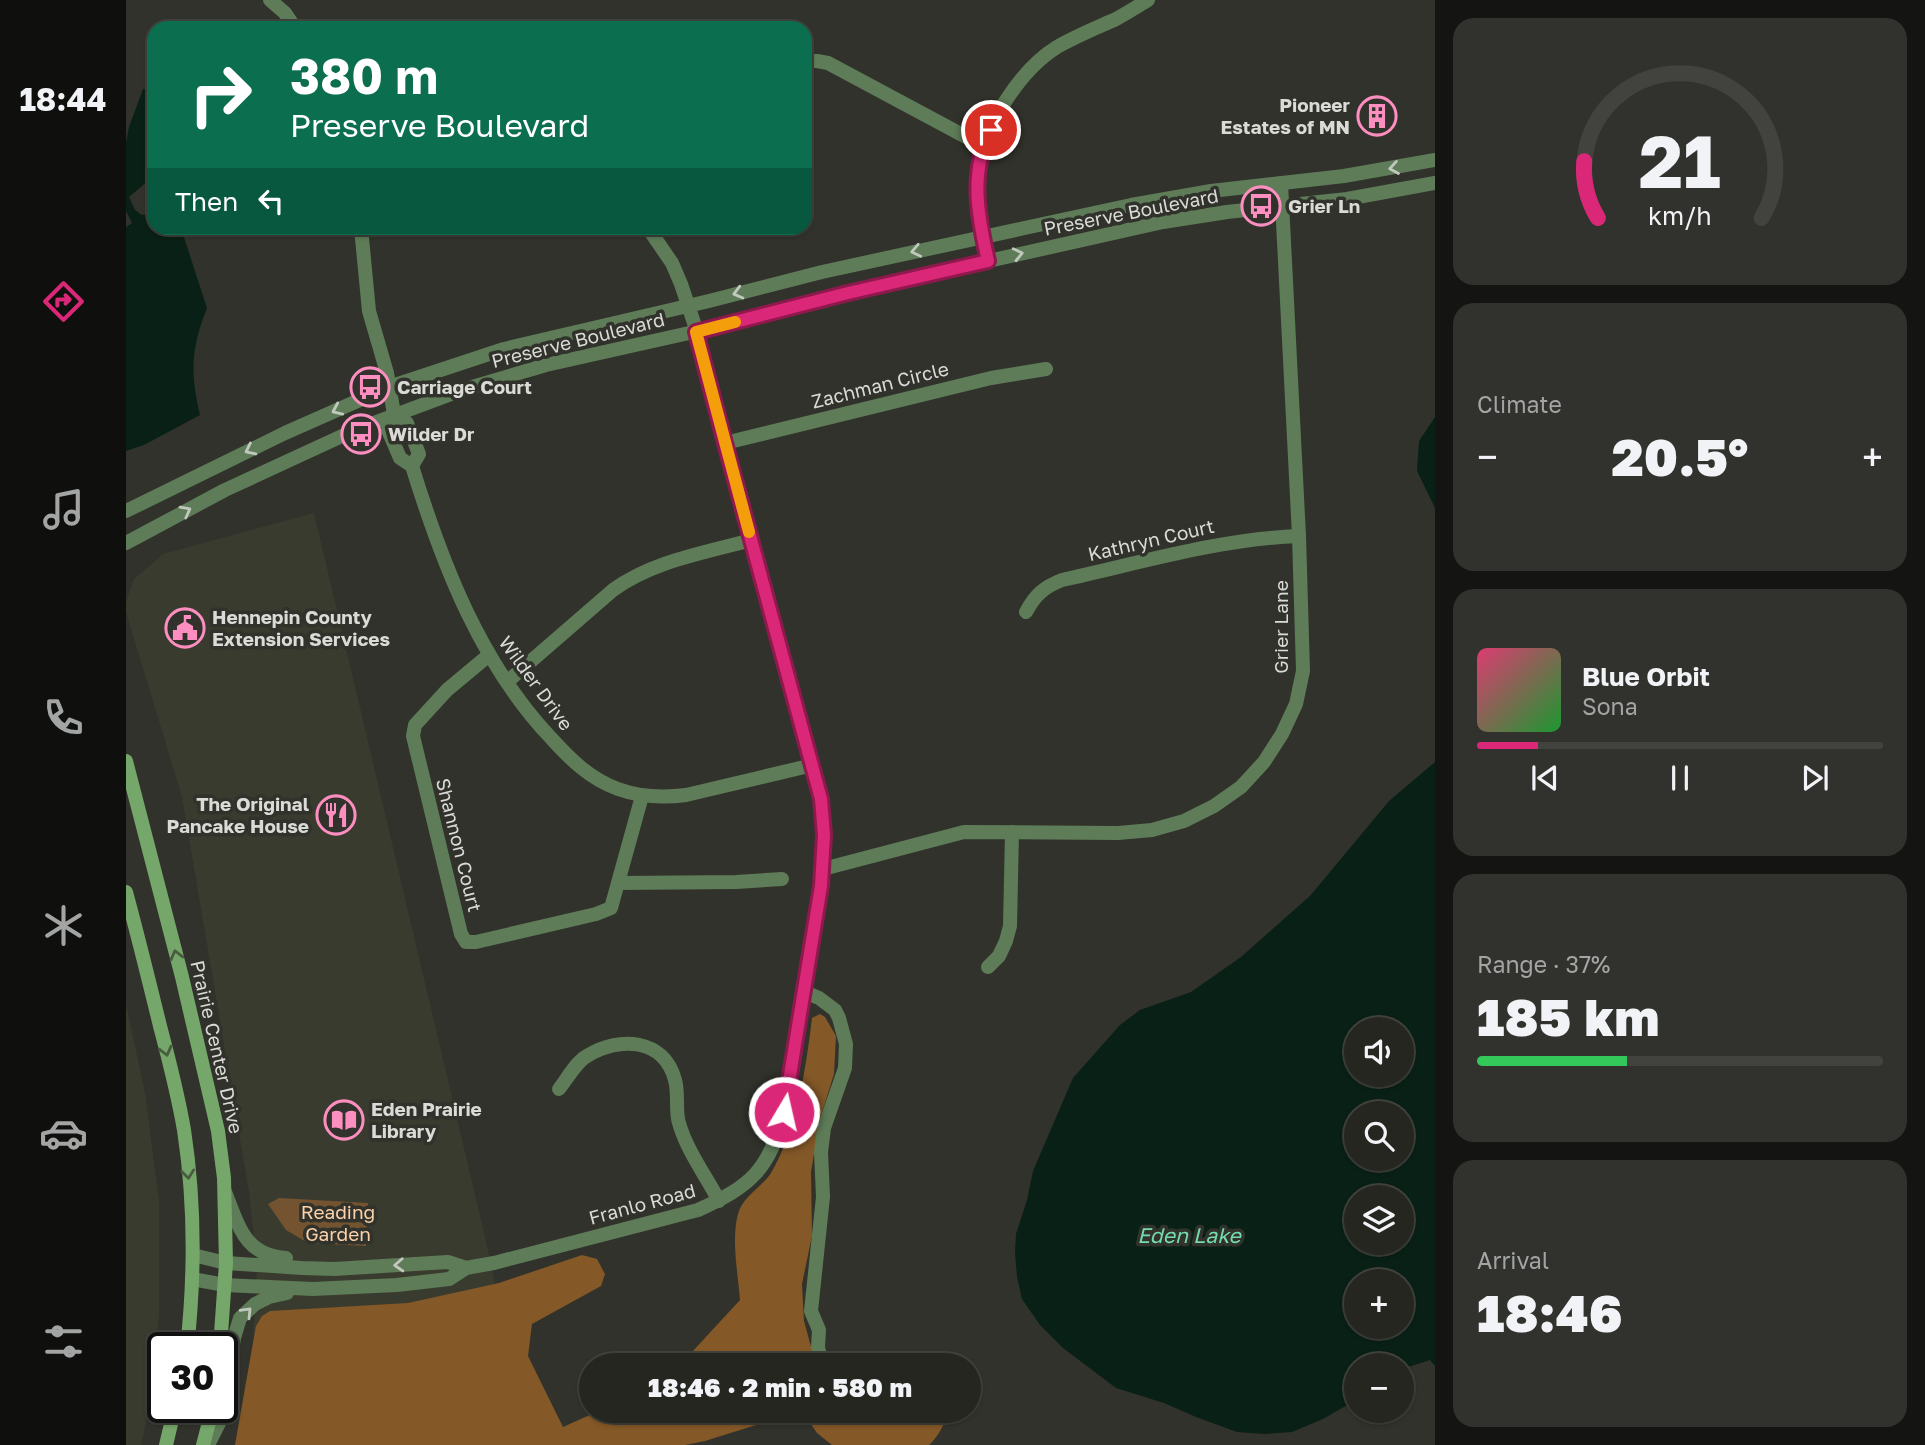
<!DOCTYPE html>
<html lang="en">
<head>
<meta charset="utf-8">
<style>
	body { margin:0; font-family:"Golos Text",sans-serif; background:#31322d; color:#f1f3f6; height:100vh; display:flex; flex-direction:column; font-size:26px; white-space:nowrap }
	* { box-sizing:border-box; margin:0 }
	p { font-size:23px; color:#a3a5a5 }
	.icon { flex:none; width:38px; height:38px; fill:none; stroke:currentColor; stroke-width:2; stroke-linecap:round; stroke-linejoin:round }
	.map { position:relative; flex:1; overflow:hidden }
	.sheet { display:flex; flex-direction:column; gap:18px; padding:18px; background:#141512; width:490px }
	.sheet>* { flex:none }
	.banner { position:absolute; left:21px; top:21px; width:665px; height:214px; border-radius:21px; box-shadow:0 2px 5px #0004,0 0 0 2px #42433e; background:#0b6e4f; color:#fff; overflow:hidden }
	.controls { position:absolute; left:1218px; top:1017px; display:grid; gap:14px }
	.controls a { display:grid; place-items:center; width:70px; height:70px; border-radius:50%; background:#252620; box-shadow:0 2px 5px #0004,0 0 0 2px #42433e; font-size:35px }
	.speed { position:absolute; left:21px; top:1332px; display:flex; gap:14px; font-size:35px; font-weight:700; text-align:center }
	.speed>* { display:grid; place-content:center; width:91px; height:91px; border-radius:50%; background:#252620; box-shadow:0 2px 5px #0004,0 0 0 2px #42433e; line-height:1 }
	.speed .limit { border:4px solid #111; border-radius:10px; background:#fff; color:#111 }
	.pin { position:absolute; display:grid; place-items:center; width:60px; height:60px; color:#fff; margin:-30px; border:4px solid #fff; border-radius:50%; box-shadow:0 2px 7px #0007 }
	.me { position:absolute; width:77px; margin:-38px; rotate:9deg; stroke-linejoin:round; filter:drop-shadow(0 0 5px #0008) }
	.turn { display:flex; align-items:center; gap:24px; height:147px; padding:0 28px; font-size:32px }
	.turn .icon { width:91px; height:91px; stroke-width:2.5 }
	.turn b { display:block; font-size:49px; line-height:60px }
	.then { display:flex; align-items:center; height:66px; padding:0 28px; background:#0003; gap:14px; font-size:26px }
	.big { font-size:52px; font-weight:800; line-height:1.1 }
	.sheet .card { flex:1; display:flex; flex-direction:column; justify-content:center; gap:10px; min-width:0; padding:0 24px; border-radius:21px; background:#31322d }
	.sheet .dial { align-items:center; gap:0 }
	.dial svg { height:182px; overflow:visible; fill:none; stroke:#42433e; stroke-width:7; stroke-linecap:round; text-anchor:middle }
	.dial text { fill:#f1f3f6; stroke:none }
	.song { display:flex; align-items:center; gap:21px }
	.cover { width:84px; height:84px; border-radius:10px; background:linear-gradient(135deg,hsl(340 70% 55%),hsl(130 70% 35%)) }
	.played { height:7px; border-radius:4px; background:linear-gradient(90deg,#db2777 15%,#42433e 15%) }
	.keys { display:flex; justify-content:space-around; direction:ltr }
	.heat { display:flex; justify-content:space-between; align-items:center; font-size:38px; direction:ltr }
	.charge { height:10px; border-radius:5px; background:linear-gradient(90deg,#34c759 37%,#42433e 0) }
	.trip { position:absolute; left:453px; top:1353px; width:402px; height:70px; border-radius:35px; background:#252620; box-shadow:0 2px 5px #0004,0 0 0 2px #42433e; font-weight:800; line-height:70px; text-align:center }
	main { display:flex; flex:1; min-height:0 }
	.tabs { display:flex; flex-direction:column; width:126px; justify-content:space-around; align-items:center; background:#0f0f0d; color:#a3a5a5 }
	.tabs .icon { width:49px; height:49px }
	.tabs .current { color:#db2777 }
	.tabs b { font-size:32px; color:#f1f3f6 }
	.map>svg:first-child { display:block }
</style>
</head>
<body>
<main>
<nav class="tabs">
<b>18:44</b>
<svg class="icon current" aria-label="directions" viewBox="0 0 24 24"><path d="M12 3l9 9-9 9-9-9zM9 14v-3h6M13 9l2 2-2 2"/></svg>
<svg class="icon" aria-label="music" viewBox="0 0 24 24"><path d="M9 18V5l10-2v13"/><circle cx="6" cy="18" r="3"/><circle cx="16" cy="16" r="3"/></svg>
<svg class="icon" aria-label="phone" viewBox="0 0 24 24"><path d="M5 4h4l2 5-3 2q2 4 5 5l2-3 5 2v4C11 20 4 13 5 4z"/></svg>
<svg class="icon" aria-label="climate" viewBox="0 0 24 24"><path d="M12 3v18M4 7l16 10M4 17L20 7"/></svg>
<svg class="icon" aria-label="car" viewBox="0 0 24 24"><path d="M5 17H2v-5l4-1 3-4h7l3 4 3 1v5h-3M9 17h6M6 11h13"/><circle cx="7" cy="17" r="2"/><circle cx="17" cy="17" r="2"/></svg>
<svg class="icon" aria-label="filters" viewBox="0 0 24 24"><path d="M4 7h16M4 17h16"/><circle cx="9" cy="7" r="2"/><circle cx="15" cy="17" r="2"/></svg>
</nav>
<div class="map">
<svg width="1309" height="1445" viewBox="0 0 1309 1445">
	<rect width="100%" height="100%" fill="#31322b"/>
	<!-- built -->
	<g fill="#393b2e">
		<polygon points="188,513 359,1237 403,1445 109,1445 127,1340 131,1266 123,1192 56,797 0,612 0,602 8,579 37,554"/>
		<polygon points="0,1004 19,1093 33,1200 33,1315 20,1423 15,1445 0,1445"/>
	</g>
	<!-- green -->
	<polygon fill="#745331" points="153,1198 242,1203 240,1246 182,1243 160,1230 142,1204"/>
	<!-- forest -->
	<g fill="#845827">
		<path d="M694 1014 699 1017 710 1036 708 1074 694 1119 685 1172 686 1236 676 1284 678 1321 690 1365H554L614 1300C612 1274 605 1239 612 1214 616 1197 636 1187 645 1173 671 1129 680 1068 686 1018Z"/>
		<path d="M456 1255 471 1259 479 1274 475 1286 406 1324 402 1356 437 1427 475 1410 822 1411C819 1423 813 1436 803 1445H706L691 1433 680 1417 668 1413 579 1441 559 1445H109L130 1326 136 1316 144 1311 282 1303 373 1283Z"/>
	</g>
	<!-- water -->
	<g fill="#092016" fill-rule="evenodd">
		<path d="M17 89 28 90V171L23 180 3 197 9 210 16 215 28 212V228H55L81 308C65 348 64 373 74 415L18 445 0 451V227L6 223 0 211V142L3 127Z"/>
		<polygon points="1309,417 1309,508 1291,471 1293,441"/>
		<path d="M1309 762V1366L1304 1360 1276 1369V1365H1230V1400L1197 1419 1166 1432 1138 1434 1111 1432 1070 1417 1038 1403 990 1388 937 1348 914 1325 896 1299 891 1277 889 1253 890 1234 901 1200 907 1171 947 1078 994 1025 1014 1010 1065 992 1115 957 1184 896 1263 801ZM1230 1029H1276V1074H1230ZM1230 1113H1276V1158H1230ZM1230 1197H1276V1242H1230ZM1230 1281H1276V1326H1230Z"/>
	</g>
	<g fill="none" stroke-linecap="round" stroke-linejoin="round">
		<!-- minor -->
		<g stroke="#5e7c57" stroke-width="14">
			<polyline points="144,0 159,13 169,28"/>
			<polyline points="679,61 691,61 702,63 857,146"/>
			<path d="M235 228 243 311 261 373 268 414 262 430 274 458 286 466C316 563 354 663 425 738 444 759 464 779 492 789 514 797 536 798 560 795L687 765"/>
			<path d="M862 261C856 232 848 201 852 171 857 127 894 70 931 47 950 36 970 28 990 19 1001 13 1012 6 1022 0"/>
			<polyline points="268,414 281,423 293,454 286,466"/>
			<polyline points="599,443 865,378 920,369"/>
			<path d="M900 612C909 595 918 587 936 580 1014 563 1093 539 1173 536"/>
			<polyline points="363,655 321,690 289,725 287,736 335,934 340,942 350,942 470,914 485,908 516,796"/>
			<path d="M381 682 487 590C527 561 578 553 625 540"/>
			<polyline points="697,869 838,832 992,833 1026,830 1058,821 1088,806 1115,787 1138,762 1156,734 1170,704 1177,671 1173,536 1155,183"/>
			<polyline points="493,883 610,882 656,879"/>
			<polyline points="862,967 873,956 880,941 884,926 886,832"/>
			<polyline points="676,991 693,998 709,1010 713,1018 720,1044 719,1068 698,1128 695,1152 697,1197 685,1311 693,1330 692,1347 696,1365"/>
			<path d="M433 1089C441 1079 450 1062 461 1056 493 1036 538 1038 549 1080 553 1094 549 1110 553 1123 561 1151 580 1176 593 1201"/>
			<path d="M99 1192C113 1226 118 1255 160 1258"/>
			<polyline points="67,1255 100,1263 176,1268 208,1269 322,1262 340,1268"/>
			<path d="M66 1279 99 1285 187 1289 271 1285 323 1279 340 1268 368 1263 572 1210C625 1186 643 1170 658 1113L695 886 698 835 695 799 599 443 571 332 555 284 546 263 522 228"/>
			<polyline points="82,1445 97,1415 108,1338 114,1318 129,1304 143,1297 161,1293"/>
		</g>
		<!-- tertiary -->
		<g stroke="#5e7c57" stroke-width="14">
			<polyline points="0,511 159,433 263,387 378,349 583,301 696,272 1005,205 1085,191 1218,176 1309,160"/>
			<polyline points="0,543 99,490 229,430 336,390 420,365 590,327 751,286 1037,222 1101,212 1221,199 1309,183"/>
		</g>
		<!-- secondary -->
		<g stroke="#76a76a" stroke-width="14">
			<polyline points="0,761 56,977 92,1131 98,1178 100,1263 94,1348"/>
			<path d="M0 892C12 936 23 981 34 1026 43 1060 52 1095 58 1130 69 1202 69 1275 61 1348"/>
			<polyline points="40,1445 49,1407"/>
			<polyline points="77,1445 87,1407"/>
		</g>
	</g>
	<!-- one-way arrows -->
	<defs><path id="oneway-chevron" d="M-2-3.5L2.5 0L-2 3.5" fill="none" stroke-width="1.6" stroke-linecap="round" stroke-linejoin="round" transform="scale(1.75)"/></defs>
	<g stroke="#c1c8bd">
		<use href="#oneway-chevron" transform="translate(1268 168) rotate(170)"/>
		<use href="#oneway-chevron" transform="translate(790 251) rotate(168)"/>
		<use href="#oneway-chevron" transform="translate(892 254) rotate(-13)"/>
		<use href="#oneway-chevron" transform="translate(612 293) rotate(165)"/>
		<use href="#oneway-chevron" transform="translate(211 410) rotate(156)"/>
		<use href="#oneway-chevron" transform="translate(124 450) rotate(154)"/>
		<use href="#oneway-chevron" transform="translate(60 511) rotate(-28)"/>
		<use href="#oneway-chevron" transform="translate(273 1265) rotate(177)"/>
		<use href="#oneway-chevron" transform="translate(121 1312) rotate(-46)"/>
	</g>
	<g stroke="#495b41">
		<use href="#oneway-chevron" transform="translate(50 955) rotate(-104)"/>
		<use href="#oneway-chevron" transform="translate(40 1051) rotate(76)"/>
		<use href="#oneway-chevron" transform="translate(62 1174) rotate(84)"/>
	</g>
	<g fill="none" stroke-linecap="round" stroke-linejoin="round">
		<!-- route casing -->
		<g stroke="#8e194d" stroke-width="18">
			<path id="route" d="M658 1112 695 886 698 835 695 799 599 443 570 332 722 293 862 261C852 217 843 172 865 130"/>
		</g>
		<!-- route -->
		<use href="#route" stroke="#db2777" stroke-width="12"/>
		<!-- slow -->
		<polyline stroke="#f59e0b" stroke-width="12" points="609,322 570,332 623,532"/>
	</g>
	<!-- icons -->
	<defs>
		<g id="building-ring" transform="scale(2.0125)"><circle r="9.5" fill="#31322b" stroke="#fd8ec0" stroke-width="1.5"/><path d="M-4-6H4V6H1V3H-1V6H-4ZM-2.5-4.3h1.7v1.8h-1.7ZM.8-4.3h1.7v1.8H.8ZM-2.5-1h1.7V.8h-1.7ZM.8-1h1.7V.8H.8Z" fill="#fd8ec0"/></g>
		<g id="bus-ring" transform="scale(2.0125)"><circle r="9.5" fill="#31322b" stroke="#fd8ec0" stroke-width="1.5"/><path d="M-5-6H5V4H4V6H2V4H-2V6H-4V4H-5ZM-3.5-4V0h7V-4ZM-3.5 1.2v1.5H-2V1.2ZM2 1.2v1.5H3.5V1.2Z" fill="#fd8ec0"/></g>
		<g id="civic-ring" transform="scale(2.0125)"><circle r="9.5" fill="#31322b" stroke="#fd8ec0" stroke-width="1.5"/><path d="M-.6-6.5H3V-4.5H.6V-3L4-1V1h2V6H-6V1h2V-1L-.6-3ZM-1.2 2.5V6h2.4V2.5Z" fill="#fd8ec0"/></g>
		<g id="restaurant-ring" transform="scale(2.0125)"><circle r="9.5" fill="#31322b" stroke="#fd8ec0" stroke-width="1.5"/><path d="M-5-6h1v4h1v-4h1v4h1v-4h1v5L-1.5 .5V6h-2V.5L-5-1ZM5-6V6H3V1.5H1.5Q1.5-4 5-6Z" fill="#fd8ec0"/></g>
		<g id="library-ring" transform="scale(2.0125)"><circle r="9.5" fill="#31322b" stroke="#fd8ec0" stroke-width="1.5"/><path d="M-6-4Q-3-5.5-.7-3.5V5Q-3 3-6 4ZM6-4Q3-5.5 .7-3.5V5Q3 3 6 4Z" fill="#fd8ec0"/></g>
	</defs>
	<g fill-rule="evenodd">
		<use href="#building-ring" x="1251" y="116"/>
		<use href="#bus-ring" x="1135" y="206"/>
		<use href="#bus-ring" x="244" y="387"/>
		<use href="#bus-ring" x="235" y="434"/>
		<use href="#civic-ring" x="59" y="628"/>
		<use href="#restaurant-ring" x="210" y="815"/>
		<use href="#library-ring" x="218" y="1120"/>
	</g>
	<g text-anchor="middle" stroke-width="7" stroke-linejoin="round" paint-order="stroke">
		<!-- poi labels -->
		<g font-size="19" font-weight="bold" fill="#dadbd7" stroke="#31322b" text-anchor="start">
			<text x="1224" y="112" text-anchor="end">Pioneer<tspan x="1224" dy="22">Estates of MN</tspan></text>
			<text x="1162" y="213">Grier Ln</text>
			<text x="271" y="394">Carriage Court</text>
			<text x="262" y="441">Wilder Dr</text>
			<text x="86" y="624">Hennepin County<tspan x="86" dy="22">Extension Services</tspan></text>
			<text x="183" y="811" text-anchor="end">The Original<tspan x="183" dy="22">Pancake House</tspan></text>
			<text x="245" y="1116">Eden Prairie<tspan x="245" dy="22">Library</tspan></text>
		</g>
		<!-- street labels -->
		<g font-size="19" fill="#dadbd7" stroke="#31322b">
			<text transform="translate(1005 212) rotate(-11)" y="7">Preserve Boulevard</text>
			<text transform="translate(452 340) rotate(-14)" y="7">Preserve Boulevard</text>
			<text transform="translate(754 385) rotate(-14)" y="7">Zachman Circle</text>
			<text transform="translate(1025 540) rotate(-13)" y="7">Kathryn Court</text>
			<text transform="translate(1155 627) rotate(-90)" y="7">Grier Lane</text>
			<text transform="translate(410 683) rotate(54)" y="7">Wilder Drive</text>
			<text transform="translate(333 845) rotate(76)" y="7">Shannon Court</text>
			<text transform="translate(91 1047) rotate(77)" y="7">Prairie Center Drive</text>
			<text transform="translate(516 1204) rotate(-15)" y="7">Franlo Road</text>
		</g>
		<!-- park labels -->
		<g font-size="19" fill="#fcd2aa" stroke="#31322b">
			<text x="212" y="1219">Reading<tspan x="212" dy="22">Garden</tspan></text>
		</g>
		<!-- water labels -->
		<g font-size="21" font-style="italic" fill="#73dbae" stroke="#31322b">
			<text x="1063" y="1243">Eden Lake</text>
		</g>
	</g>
</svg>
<div class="controls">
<a><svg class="icon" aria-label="sound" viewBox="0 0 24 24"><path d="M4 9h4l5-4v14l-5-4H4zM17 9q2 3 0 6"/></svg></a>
<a><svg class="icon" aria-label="search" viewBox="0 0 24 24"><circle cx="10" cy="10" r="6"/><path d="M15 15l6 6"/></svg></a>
<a><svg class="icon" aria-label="layers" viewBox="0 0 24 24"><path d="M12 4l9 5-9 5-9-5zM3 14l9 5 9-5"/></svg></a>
<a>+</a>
<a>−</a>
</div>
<div class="speed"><div class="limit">30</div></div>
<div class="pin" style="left:865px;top:130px;background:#d93025"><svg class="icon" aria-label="arrive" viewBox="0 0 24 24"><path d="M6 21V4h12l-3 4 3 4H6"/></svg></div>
<svg class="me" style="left:658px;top:1112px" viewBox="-20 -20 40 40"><circle r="17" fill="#db2777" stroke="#fff" stroke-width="3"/><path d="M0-11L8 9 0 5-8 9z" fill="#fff"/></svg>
<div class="trip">18:46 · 2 min · 580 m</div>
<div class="banner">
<div class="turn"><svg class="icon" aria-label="right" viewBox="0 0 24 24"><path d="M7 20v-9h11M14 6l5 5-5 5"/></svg><div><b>380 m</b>Preserve Boulevard</div></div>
<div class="then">Then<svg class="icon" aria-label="left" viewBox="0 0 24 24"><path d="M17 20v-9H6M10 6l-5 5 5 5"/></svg></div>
</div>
</div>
<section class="sheet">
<div class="card dial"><svg viewBox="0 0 100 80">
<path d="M14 69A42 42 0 1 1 86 69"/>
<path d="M14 69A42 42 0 0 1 8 44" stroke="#db2777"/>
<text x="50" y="56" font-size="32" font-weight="700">21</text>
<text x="50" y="72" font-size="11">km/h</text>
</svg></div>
<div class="card"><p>Climate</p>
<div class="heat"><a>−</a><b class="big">20.5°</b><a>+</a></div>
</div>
<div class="card">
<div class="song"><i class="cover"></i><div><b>Blue Orbit</b><p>Sona</p></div></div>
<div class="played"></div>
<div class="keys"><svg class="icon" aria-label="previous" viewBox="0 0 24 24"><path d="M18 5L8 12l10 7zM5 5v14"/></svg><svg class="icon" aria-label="pause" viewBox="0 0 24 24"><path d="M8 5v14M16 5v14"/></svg><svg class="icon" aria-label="next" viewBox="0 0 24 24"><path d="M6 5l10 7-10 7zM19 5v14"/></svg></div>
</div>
<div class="card"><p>Range · 37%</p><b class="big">185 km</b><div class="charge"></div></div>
<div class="card"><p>Arrival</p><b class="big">18:46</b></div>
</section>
</main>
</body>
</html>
